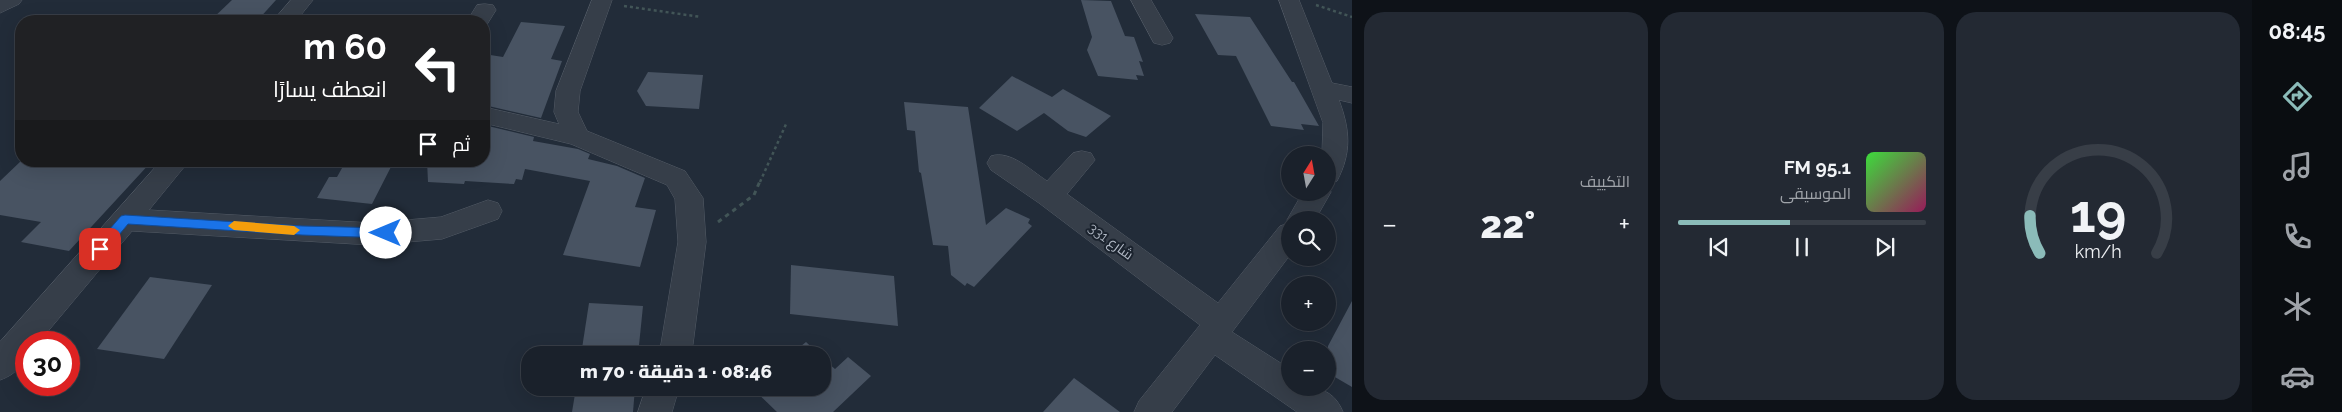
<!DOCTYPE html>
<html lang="ar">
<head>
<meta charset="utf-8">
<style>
	body { margin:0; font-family:Raleway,Cairo,sans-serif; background:#232933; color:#f1f3f6; direction:rtl; height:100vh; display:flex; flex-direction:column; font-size:19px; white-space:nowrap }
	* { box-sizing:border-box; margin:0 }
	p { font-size:16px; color:#9fa3a9 }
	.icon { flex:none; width:28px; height:28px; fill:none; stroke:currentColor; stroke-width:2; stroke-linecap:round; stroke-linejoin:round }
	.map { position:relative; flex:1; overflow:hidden; direction:ltr }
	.drawer { display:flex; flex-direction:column; gap:12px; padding:12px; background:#0e1218; width:900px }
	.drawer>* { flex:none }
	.top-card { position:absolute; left:15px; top:15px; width:475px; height:152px; border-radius:20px; box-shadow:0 5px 20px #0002,0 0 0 1px #383e47; direction:rtl; background:#202124; color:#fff; overflow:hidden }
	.needle { width:32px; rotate:11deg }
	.tools { position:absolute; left:1281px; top:146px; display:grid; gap:10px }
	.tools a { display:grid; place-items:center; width:55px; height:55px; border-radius:50%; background:#1a212b; box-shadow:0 5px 20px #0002,0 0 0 1px #383e47; font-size:25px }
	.speed { position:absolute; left:15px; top:331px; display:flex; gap:10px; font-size:25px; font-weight:700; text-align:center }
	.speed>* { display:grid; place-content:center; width:65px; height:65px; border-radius:50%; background:#1a212b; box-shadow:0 5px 20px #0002,0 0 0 1px #383e47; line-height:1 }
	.speed .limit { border:8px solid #d22; background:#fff; color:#111 }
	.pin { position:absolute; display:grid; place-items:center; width:42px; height:42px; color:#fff; margin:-21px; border-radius:10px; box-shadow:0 2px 8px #0006 }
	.me { position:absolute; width:55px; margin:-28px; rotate:270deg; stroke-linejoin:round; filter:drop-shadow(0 0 4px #0008) }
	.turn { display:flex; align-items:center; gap:18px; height:105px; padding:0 20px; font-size:22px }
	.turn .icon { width:65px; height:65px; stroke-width:2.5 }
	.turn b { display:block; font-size:35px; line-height:42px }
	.then { display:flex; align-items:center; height:48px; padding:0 20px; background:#0003; gap:10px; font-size:19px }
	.big { font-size:38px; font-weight:800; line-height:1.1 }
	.drawer .tile { flex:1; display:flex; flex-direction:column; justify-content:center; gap:8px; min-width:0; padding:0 18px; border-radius:20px; background:#232933 }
	.drawer .dial { align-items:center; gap:0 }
	.dial svg { height:130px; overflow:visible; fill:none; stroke:#383e47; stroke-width:7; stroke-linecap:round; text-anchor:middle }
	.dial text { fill:#f1f3f6; stroke:none }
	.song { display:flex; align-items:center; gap:15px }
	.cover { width:60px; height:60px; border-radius:8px; background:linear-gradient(135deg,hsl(120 70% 55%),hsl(330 70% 35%)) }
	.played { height:5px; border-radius:2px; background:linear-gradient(90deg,#8bbbb9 45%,#383e47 45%) }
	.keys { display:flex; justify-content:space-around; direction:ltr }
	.heat { display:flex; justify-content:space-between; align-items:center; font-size:28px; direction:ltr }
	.drawer .tiles { flex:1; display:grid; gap:12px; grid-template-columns:repeat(3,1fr) }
	.trip { position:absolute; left:521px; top:346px; width:310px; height:50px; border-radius:20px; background:#1a212b; box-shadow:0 5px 20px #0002,0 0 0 1px #383e47; font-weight:800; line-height:50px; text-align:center; direction:rtl }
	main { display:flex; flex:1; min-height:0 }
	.dock { display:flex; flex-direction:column; width:90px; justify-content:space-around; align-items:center; background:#0a0d11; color:#9fa3a9 }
	.dock .icon { width:35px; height:35px }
	.dock .active { color:#8bbbb9 }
	.dock b { font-size:22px; color:#f1f3f6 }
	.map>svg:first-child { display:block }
</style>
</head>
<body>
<main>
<nav class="dock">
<b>08:45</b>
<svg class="icon active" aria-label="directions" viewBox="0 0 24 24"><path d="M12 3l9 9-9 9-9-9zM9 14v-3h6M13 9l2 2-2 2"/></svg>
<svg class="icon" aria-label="music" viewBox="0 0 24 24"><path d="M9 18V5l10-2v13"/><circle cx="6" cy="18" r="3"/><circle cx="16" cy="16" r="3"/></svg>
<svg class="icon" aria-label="phone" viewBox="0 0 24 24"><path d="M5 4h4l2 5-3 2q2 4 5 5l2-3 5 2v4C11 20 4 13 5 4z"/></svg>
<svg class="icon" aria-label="climate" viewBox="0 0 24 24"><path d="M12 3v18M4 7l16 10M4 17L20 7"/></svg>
<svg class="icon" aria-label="car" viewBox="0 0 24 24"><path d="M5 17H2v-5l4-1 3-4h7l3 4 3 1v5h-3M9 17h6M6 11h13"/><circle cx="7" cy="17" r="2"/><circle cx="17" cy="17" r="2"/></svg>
</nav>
<section class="drawer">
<div class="tiles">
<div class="tile dial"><svg viewBox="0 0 100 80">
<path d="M14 69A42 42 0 1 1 86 69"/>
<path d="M14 69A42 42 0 0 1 8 46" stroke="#8bbbb9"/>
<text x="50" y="56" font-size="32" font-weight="700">19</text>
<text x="50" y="72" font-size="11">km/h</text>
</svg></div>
<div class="tile">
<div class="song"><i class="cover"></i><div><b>95.1 FM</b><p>الموسيقى</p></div></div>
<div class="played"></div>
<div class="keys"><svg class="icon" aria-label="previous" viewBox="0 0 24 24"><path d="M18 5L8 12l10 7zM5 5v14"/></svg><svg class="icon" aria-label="pause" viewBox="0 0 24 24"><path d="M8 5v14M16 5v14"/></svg><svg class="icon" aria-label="next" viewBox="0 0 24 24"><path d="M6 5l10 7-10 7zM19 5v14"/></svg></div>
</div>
<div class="tile"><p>التكييف</p>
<div class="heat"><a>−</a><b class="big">22°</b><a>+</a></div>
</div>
</div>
</section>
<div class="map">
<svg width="1352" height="412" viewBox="0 0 1352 412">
	<rect width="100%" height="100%" fill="#222c39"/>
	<!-- building -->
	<g fill="#485362">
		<polygon points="232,0 276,0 257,21 210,21"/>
		<polygon points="1081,0 1111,1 1125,36 1134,37 1143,62 1139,61 1144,76 1136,75 1138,80 1098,76 1087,50 1092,37"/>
		<polygon points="1195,14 1250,17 1292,82 1294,82 1319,126 1301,124 1304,130 1271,126 1236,56 1218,55"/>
		<polygon points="521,22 565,26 551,59 562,61 541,118 484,105 484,54 503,57"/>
		<polygon points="648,72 703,75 699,109 646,106 637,91"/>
		<polygon points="1012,76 1052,97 1063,89 1111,116 1086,137 1068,131 1044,113 1017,131 979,108"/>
		<polygon points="904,102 968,107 986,225 1006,208 1030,219 1028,223 1032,226 974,287 967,283 965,286 951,275 948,246 933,245 921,173 919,172 915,131 907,130"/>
		<polygon points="484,125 534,137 533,141 578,149 590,154 588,159 617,166 645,178 635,207 656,210 640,267 563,255 590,181 525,169 522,180 516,179 514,184 465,181 464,184 428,182 427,161 484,161"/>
		<polygon points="21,161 152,161 69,251 21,242 41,222 0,215 0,181"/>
		<polygon points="346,161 394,161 372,204 317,198 329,177 337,177"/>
		<polygon points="791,265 894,276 898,326 790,314"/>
		<polygon points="150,277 212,285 164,359 97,349"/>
		<polygon points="1352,301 1352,387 1328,373 1328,346"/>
		<polygon points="589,303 643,306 638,355 581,355"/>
		<polygon points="806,342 820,355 790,355"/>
		<polygon points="848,357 871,376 833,412 777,412 752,388 822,388 822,358 835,369"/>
		<polygon points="1074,378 1120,412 1043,412"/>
		<polygon points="576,388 635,388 633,412 572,412"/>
	</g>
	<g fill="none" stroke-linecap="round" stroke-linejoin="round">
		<!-- street casing -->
		<g stroke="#545c67" stroke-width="1">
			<g id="street">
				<polygon points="0,0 22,0 19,4 0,13"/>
				<polygon points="291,0 313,0 296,21 273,21"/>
				<polygon points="592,0 612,0 580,91 578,112 587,131 685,171 703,198 706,242 693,344 689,355 657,355 661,344 678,242 675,199 667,185 571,144 484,123 484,107 559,124 554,112 556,91"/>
				<polygon points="1131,0 1151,0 1173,38 1170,43 1162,45 1154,43"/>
				<path d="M1279 0H1299L1332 83 1352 87V103L1339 100C1350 130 1352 152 1337 181L1328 184V155H1322L1323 123Z"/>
				<polygon points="485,4 493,5 496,10 486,26 484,26 484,21 467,21 477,5"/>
				<path d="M1082 151 1091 153 1095 160 1067 194 1218 303 1280 226 1289 223 1287 220 1303 192H1328V186L1331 192 1315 220H1290V255L1232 332 1290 369V388C1315 388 1332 386 1343 412H1297L1215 355 1172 412H1134L1139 401 1200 325 1039 203 991 170 987 163 991 156C1011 150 1030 170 1047 181L1073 153Z"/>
				<path d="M161 161H189L149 210 372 223 441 217 488 200 498 203 502 211 498 219 442 239 372 245 132 231 39 342H26C26 362 19 373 0 380V342Z"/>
				<polygon points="646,388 679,388 672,412 638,412"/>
			</g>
		</g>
		<!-- path-far1 -->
		<g stroke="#425557" stroke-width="2.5" stroke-dasharray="3 3" stroke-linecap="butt">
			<polyline points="1316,5 1352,17"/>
			<polyline points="624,6 701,17"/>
			<polyline points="760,182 787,122"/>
		</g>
		<!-- path -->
		<polyline stroke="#425557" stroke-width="3" stroke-dasharray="4.5 4.5" stroke-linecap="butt" points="718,222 754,195 760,181"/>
		<!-- street -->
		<use href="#street" fill="#363e49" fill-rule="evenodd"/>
	</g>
	<!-- route -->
	<polygon fill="#1a73e8" stroke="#114b97" points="125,215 302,226 386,228 391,233 386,238 302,235 128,224 105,252 96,252 94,249 96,245 121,216"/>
	<!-- slow -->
	<polygon fill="#f59e0b" points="234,221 294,226 300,230 294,235 234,230 228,226"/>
	<g text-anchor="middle" stroke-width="4" stroke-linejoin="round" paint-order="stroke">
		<!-- street labels -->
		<g font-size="14" fill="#b1b9c5" stroke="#1b232e">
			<text transform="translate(1111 241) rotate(36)" y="5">شارع 331</text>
		</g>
	</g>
</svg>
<div class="tools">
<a><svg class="needle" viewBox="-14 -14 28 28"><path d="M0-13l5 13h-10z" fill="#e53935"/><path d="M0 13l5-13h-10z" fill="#9fa3a9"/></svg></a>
<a><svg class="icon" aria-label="search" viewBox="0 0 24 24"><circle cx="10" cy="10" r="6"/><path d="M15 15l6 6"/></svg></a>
<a>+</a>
<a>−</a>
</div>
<div class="speed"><div class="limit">30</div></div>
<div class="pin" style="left:100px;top:249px;background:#d93025"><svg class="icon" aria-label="arrive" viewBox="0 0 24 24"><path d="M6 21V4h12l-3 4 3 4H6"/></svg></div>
<svg class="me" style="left:386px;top:233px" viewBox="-20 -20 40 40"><circle r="19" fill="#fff"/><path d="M0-13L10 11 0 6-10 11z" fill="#1a73e8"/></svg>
<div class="trip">08:46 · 1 دقيقة · 70 m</div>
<div class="top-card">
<div class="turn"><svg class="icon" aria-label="left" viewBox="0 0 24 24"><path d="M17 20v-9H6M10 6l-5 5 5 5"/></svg><div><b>60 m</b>انعطف يسارًا</div></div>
<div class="then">ثم<svg class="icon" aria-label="arrive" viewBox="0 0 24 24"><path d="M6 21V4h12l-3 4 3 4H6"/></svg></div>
</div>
</div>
</main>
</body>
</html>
